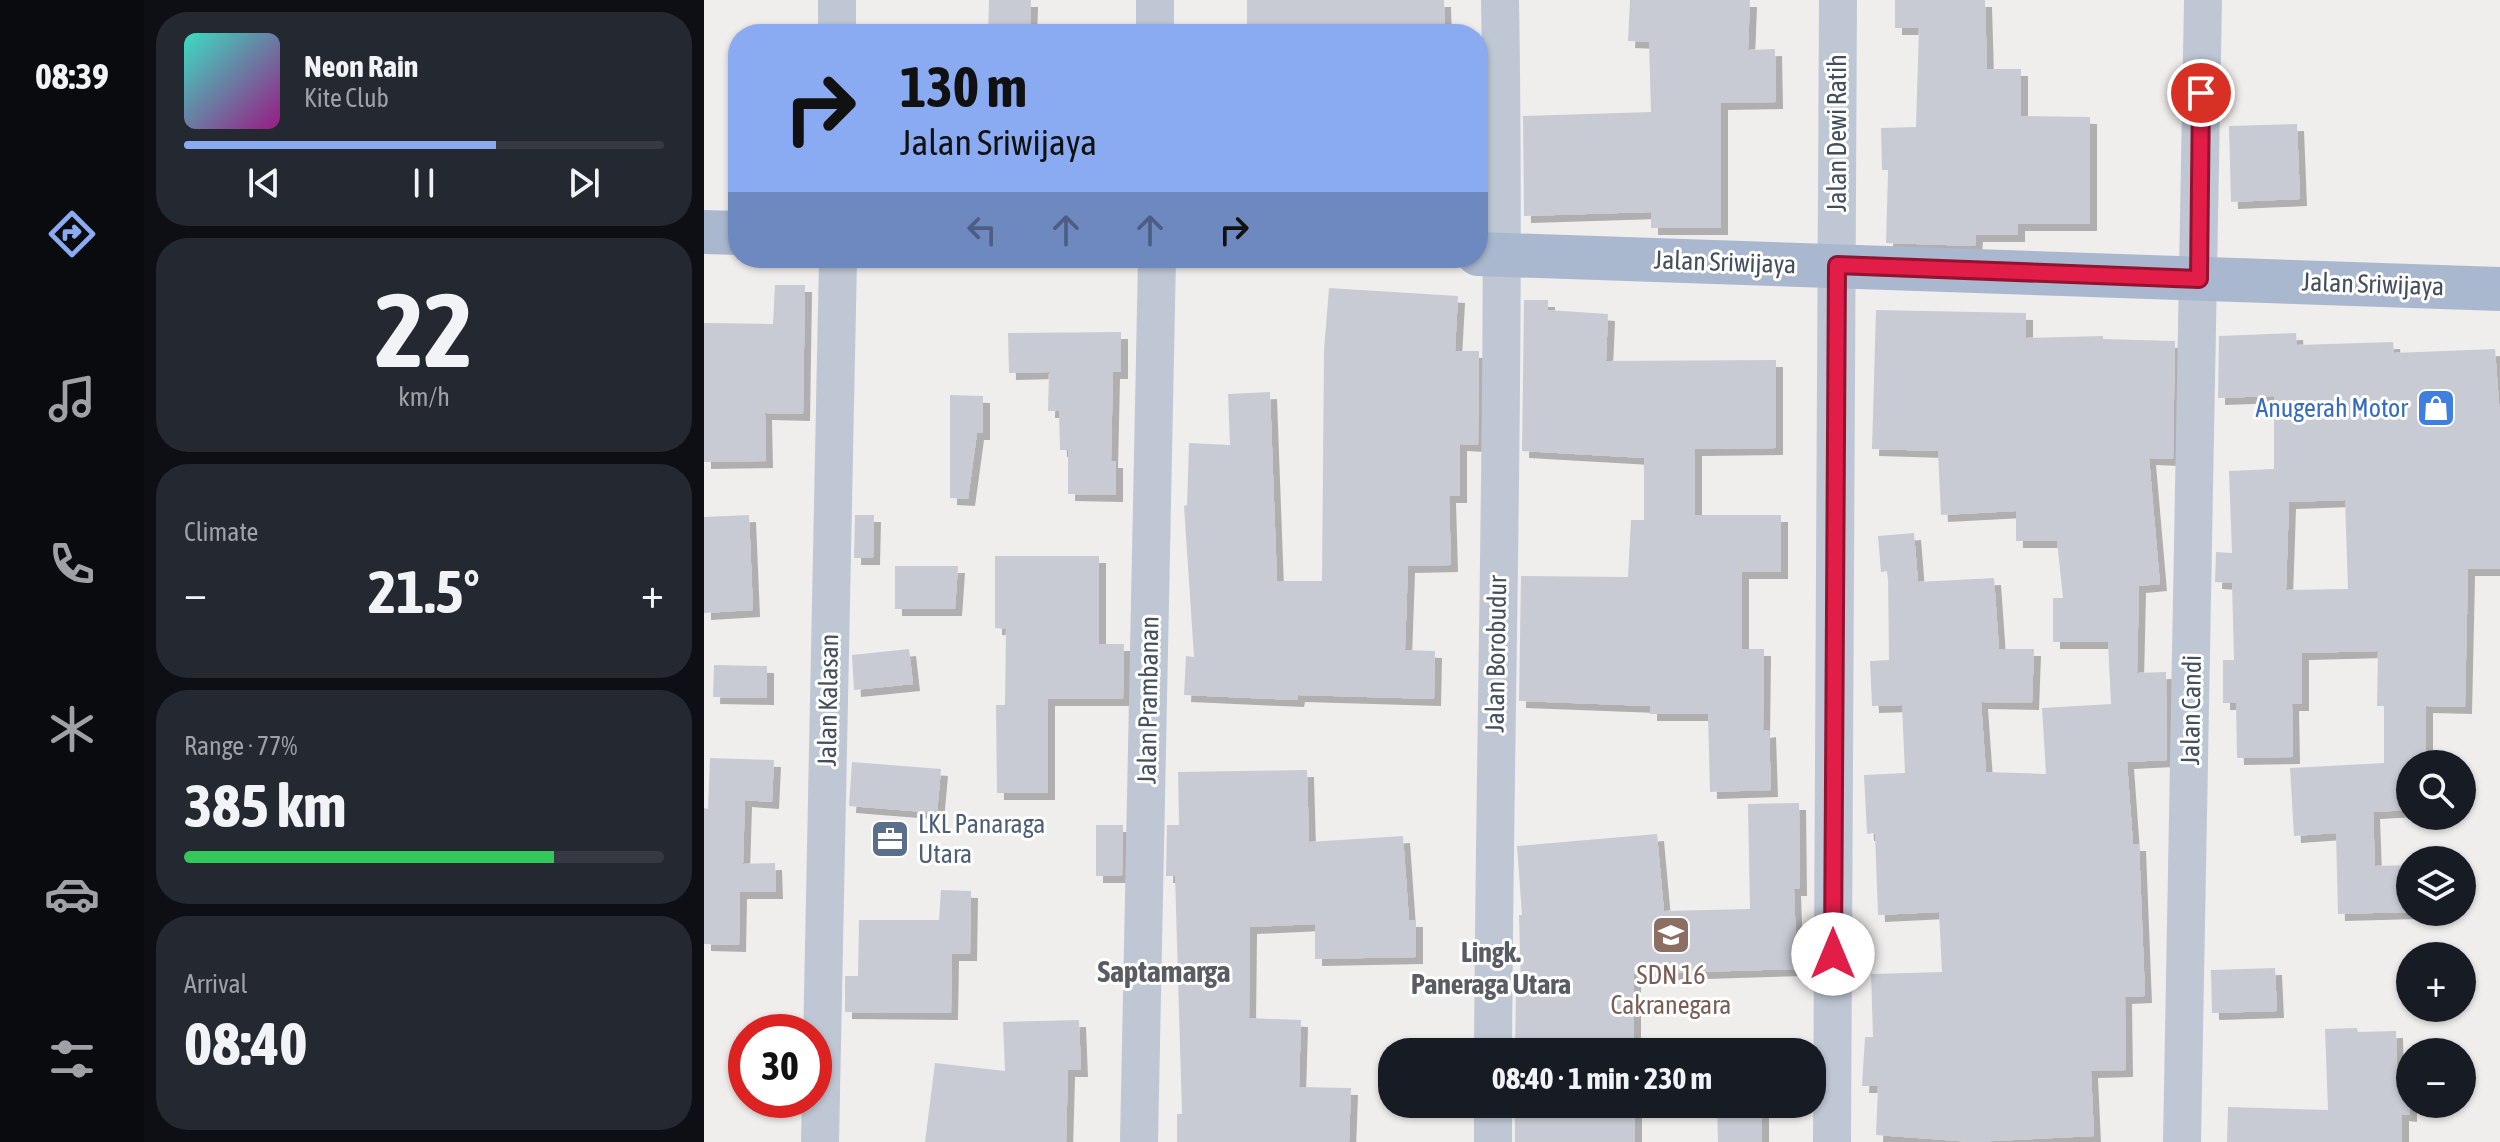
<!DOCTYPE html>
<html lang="en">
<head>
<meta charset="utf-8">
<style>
	body { margin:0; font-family:"Asap Condensed",sans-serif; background:#242831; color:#f1f3f6; height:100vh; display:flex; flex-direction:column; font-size:30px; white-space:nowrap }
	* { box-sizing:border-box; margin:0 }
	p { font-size:26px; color:#9ea1a6 }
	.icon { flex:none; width:44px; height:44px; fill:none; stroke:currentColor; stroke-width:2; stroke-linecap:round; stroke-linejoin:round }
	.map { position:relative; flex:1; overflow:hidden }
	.drawer { display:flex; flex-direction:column; gap:12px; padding:12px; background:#0d0f14; width:560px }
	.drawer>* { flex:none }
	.hud { position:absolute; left:24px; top:24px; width:760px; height:244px; border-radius:32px; box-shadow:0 2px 6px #0004; background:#8aaaf1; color:#111; overflow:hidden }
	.tools { position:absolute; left:1692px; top:750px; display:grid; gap:16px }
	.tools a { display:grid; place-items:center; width:80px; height:80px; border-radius:50%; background:#171b24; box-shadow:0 2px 6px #0004; font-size:40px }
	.speed { position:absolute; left:24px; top:1014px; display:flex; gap:16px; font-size:40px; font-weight:700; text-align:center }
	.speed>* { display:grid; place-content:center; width:104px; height:104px; border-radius:50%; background:#171b24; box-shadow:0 2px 6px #0004; line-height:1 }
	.speed .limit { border:12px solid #d22; background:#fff; color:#111 }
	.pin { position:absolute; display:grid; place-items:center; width:68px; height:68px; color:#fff; margin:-34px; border:4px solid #fff; border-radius:50%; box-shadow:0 2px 8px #0007 }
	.me { position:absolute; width:88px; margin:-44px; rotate:0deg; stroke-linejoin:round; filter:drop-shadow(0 0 6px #0008) }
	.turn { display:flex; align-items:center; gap:28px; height:168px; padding:0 40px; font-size:36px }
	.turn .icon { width:104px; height:104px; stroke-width:2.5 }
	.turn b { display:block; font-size:56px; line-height:68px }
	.lanes { display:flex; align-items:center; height:76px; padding:0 40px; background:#0003; justify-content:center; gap:40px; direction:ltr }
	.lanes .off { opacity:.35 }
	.big { font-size:60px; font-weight:700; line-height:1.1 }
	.drawer .widget { flex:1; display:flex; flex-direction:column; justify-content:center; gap:12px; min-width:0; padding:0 28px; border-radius:32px; background:#242831 }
	.drawer .dial { align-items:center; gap:0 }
	.dial b { font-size:104px; line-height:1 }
	.song { display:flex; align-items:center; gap:24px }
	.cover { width:96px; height:96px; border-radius:12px; background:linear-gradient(135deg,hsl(170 70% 55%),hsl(310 70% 35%)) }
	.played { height:8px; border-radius:4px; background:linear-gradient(90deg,#8aaaf1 65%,#363941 65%) }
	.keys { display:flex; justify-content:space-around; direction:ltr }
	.heat { display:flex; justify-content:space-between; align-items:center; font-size:44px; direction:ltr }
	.charge { height:12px; border-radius:6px; background:linear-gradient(90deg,#34c759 77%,#363941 0) }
	.trip { position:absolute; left:674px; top:1038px; width:448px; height:80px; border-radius:32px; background:#171b24; box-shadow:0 2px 6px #0004; font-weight:700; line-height:80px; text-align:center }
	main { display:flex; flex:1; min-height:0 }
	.dock { display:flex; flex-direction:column; width:144px; justify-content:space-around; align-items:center; background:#090b0e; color:#9ea1a6 }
	.dock .icon { width:56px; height:56px }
	.dock .selected { color:#8aaaf1 }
	.dock b { font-size:36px; color:#f1f3f6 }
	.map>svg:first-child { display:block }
</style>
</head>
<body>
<main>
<nav class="dock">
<b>08:39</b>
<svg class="icon selected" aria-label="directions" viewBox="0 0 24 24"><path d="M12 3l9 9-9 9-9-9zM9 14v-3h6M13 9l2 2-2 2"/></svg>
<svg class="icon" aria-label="music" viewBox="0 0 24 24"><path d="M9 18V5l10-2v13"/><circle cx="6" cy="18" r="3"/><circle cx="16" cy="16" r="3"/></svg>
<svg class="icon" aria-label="phone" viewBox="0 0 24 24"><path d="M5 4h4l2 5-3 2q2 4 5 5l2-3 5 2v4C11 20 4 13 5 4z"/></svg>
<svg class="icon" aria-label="climate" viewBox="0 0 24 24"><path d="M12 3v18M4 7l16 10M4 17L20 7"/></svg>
<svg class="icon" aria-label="car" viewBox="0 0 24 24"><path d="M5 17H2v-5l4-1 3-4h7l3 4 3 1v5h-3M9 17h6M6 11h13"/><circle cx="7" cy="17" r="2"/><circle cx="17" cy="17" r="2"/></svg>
<svg class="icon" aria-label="filters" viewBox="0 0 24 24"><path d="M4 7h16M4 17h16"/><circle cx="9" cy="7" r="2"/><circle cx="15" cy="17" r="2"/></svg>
</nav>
<section class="drawer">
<div class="widget">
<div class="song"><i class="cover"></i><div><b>Neon Rain</b><p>Kite Club</p></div></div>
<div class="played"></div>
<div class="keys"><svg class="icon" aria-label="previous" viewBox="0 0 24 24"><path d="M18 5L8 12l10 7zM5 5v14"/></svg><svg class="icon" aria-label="pause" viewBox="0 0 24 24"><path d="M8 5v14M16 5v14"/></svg><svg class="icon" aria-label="next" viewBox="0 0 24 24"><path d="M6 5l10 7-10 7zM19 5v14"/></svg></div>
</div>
<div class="widget dial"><b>22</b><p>km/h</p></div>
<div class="widget"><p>Climate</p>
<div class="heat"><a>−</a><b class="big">21.5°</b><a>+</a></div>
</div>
<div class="widget"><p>Range · 77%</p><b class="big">385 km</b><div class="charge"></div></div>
<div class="widget"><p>Arrival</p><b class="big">08:40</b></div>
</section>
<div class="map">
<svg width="1796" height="1142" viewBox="0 0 1796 1142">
	<defs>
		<filter id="shadow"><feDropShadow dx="7" dy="7" stdDeviation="0" flood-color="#0004"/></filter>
	</defs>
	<rect width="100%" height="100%" fill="#f0eded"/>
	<!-- building -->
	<g fill="#c9cbd4" fill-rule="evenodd" filter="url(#shadow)">
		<polygon points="285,0 327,0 326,34 284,34"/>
		<polygon points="543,0 740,0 741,34 543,34"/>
		<polygon points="926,0 1046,0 1044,50 1071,49 1072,102 1017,103 1017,228 947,228 947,212 820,216 819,116 947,112 945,42 924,41"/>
		<polygon points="1191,0 1281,0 1283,69 1317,69 1317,116 1386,117 1386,224 1314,224 1314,235 1272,235 1271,246 1182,243 1184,170 1178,170 1177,128 1212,127 1215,28 1191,28"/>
		<polygon points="1593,124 1596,199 1527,202 1525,126"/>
		<polygon points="71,285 101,285 99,414 61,413 62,461 0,462 0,323 69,324"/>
		<polygon points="625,288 754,296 751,351 775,351 774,445 756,444 756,496 745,496 747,565 704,566 701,650 731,651 730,699 594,695 593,700 480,695 482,656 490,657 480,506 483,505 485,443 526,445 524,394 566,392 573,581 618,581 620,350"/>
		<polygon points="820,300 844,300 844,310 904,314 902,361 1072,360 1072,448 991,449 991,515 1077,515 1077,572 1038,572 1038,649 1060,649 1059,731 1065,730 1067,790 1006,792 1004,714 946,714 946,706 815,701 817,576 924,577 927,520 940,520 940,458 818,451"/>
		<polygon points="1172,310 1322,313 1322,338 1399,336 1399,339 1471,341 1469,459 1445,458 1456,584 1435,586 1433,673 1462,672 1463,760 1423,762 1429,844 1435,844 1441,996 1421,997 1422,1070 1387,1071 1390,1136 1268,1142 1172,1135 1174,1086 1158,1086 1161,1037 1169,1037 1167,974 1238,972 1235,912 1174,915 1171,833 1163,834 1160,775 1201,773 1198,705 1168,706 1166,661 1185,660 1184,571 1177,572 1174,536 1210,533 1214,582 1290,578 1295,649 1330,649 1328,703 1277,702 1282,772 1342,774 1338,708 1407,704 1404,642 1349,642 1349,598 1359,598 1353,541 1312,541 1312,511 1237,515 1234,451 1168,449"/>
		<polygon points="417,332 417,372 409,372 407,461 412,461 412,495 364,494 364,450 356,450 355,411 344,411 345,372 305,373 304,333"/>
		<path d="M1592 333 1593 345 1689 342 1690 353 1791 349 1796 417V569H1764L1761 707 1722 706V764H1706V810L1669 812 1671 866 1706 865V912L1634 914 1632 833 1590 836 1586 768 1680 763V706H1673L1674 651 1598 653V704H1588L1589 757 1533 758 1532 703H1519V660H1530L1528 583 1511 582 1512 552 1528 553 1525 471 1570 469V396L1514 398 1515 336ZM1641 500 1644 589 1582 590 1585 502Z"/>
		<polygon points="246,395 279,396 279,433 273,433 264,499 246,498"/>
		<polygon points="45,515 49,610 0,613 0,517"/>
		<polygon points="151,515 170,515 169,558 150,558"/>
		<polygon points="291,556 395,556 395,644 420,644 419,699 344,699 344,793 293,793 292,705 301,705 302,629 291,628"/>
		<polygon points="191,566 254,566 251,609 191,609"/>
		<polygon points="205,649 209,684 150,690 148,655"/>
		<polygon points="10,665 63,666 63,698 9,697"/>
		<polygon points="6,758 70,760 68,802 41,800 39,864 71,863 72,892 36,892 35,945 0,944 0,808 4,809"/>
		<polygon points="148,762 237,769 233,813 145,806"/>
		<polygon points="603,770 605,842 699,836 705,920 712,920 712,957 611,959 611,924 546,927 545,1018 597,1020 595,1087 647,1088 645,1142 473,1142 473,1114 478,1114 471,876 462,876 463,825 475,825 474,772"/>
		<polygon points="1095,803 1096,889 1090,889 1093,969 930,974 930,1052 811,1052 812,989 817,989 815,915 818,915 813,846 953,834 960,911 1046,909 1044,804"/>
		<polygon points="392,825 419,825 418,876 392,876"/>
		<polygon points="237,890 267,891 266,954 248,954 247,1013 141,1012 141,976 154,976 155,920 235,920"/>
		<polygon points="1571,968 1573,1011 1508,1013 1507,970"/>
		<polygon points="375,1020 377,1070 364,1070 362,1142 221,1142 231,1063 301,1071 299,1022"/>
		<polygon points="1653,1028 1654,1032 1692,1031 1693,1077 1706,1078 1706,1115 1698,1114 1698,1142 1523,1142 1524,1107 1624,1110 1621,1029"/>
		<rect x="811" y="1104" width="120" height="38"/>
		<polygon points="1013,1104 1058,1104 1058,1142 1014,1142"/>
	</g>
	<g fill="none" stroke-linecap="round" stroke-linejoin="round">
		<!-- minor -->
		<g stroke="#bfc7d4" stroke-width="38">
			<polyline points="133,0 133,34"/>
			<polyline points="451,0 451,34"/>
			<path d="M789 1052C791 701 802 351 796 0"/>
			<polyline points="116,1142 134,258"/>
			<polyline points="435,1142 453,258"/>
			<polyline points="789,1142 789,1104"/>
			<polyline points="1128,1142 1134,0"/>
			<polyline points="1478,1142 1499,0"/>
		</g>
		<!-- primary -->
		<g stroke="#aab8cf" stroke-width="44">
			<polyline points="0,232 34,233"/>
			<polyline points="774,254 1796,289"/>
		</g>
	</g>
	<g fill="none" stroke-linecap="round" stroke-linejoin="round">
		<!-- route casing -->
		<g stroke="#92132f" stroke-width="20">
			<polyline id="route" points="1129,954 1133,265 1495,279 1497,93"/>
		</g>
		<!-- route -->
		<use href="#route" stroke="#e11d48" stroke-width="14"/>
	</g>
	<!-- icons -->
	<defs>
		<g id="shop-square" transform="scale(2)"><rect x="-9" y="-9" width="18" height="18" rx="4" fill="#3f7fe0" stroke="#fff"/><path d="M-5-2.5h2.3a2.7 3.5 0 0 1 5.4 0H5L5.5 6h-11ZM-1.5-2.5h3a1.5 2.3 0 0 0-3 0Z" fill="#fff"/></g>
		<g id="office-square" transform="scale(2)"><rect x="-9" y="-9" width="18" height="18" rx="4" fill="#5c6f8a" stroke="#fff"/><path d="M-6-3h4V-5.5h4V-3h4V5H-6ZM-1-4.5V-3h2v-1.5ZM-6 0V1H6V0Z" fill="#fff"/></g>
		<g id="school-square" transform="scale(2)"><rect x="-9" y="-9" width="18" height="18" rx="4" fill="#8d6e63" stroke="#fff"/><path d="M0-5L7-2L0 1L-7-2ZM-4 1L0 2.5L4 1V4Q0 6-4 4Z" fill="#fff"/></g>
	</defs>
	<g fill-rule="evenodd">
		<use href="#shop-square" x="1732" y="408"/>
		<use href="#office-square" x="186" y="839"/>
		<use href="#school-square" x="967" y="935"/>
	</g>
	<g text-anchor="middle" stroke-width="6" stroke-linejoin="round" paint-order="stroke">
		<!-- street labels -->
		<g font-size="26" fill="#444e5c" stroke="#fff">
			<text transform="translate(1133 133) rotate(-90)" y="9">Jalan Dewi Ratih</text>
			<text transform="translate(1021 262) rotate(2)" y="9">Jalan Sriwijaya</text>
			<text transform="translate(1669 284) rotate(2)" y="9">Jalan Sriwijaya</text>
			<text transform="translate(792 654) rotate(-89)" y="9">Jalan Borobudur</text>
			<text transform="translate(124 700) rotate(-89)" y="9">Jalan Kalasan</text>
			<text transform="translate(444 700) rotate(-89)" y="9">Jalan Prambanan</text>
			<text transform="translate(1487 710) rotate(-89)" y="9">Jalan Candi</text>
		</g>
		<!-- shop labels -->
		<g font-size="26" fill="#366cbe" stroke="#fff" text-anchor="end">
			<text x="1704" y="417">Anugerah Motor</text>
		</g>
		<!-- service labels -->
		<g font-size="26" fill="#4e5e75" stroke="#fff" text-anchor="start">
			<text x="214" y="833">LKL Panaraga<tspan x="214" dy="30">Utara</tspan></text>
		</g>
		<!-- education labels -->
		<g font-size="26" fill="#785e54" stroke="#fff">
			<text x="967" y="984">SDN 16<tspan x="967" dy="30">Cakranegara</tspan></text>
		</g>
		<!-- neighbourhood labels -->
		<g font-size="28" font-weight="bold" fill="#595c63" stroke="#fff">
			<text x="787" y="962">Lingk.<tspan x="787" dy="32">Paneraga Utara</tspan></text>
		</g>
		<!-- quarter labels -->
		<g font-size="30" font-weight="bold" fill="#595c63" stroke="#fff">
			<text x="460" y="982">Saptamarga</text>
		</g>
	</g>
</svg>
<div class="tools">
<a><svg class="icon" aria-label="search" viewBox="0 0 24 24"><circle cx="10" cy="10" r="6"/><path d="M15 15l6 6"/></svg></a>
<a><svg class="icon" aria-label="layers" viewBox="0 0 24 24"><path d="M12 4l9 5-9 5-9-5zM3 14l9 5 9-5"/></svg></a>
<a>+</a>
<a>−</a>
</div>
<div class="speed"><div class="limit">30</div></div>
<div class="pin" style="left:1497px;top:93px;background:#d93025"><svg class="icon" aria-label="arrive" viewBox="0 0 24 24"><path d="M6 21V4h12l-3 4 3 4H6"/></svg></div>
<svg class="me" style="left:1129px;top:954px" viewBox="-20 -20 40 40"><circle r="19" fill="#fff"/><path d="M0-13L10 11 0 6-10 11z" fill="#e11d48"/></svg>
<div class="trip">08:40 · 1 min · 230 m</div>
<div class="hud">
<div class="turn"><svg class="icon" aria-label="right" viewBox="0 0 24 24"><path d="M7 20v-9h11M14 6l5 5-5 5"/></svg><div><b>130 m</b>Jalan Sriwijaya</div></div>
<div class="lanes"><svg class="icon off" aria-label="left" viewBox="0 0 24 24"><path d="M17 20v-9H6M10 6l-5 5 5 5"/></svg><svg class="icon off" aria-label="ahead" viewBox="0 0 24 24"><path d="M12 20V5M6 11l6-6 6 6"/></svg><svg class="icon off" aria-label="ahead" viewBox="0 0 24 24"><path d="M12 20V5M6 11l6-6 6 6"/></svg><svg class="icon" aria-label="right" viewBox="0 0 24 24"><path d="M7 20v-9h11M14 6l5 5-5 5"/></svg></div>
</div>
</div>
</main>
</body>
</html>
